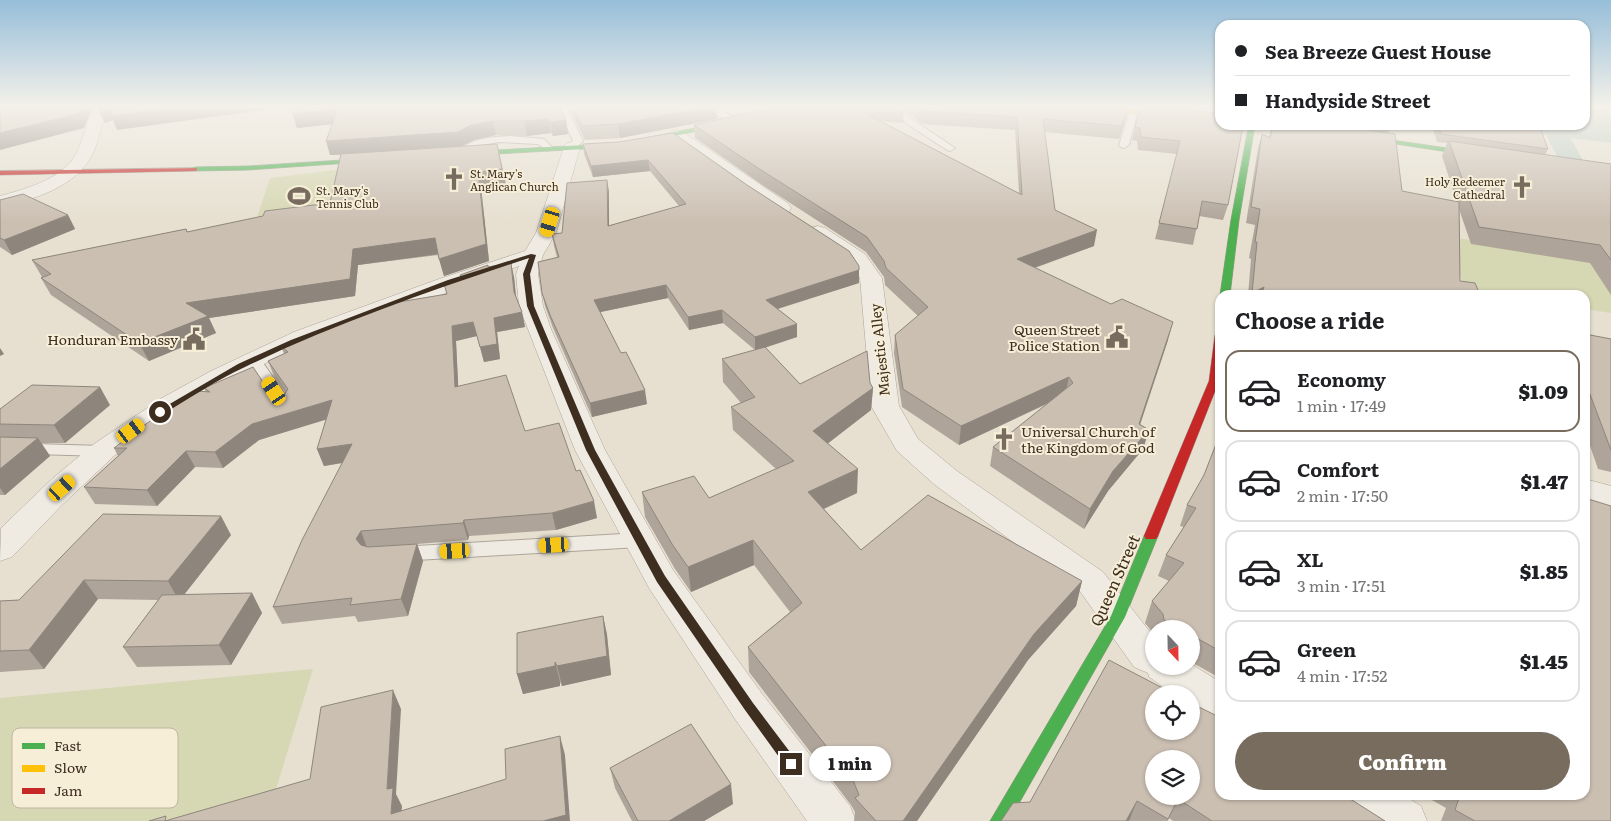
<!DOCTYPE html>
<html lang="en">
<head>
<meta charset="utf-8">
<style>
  :root { --surface:#fff; --page:#f6f6f6; --text:#202124; --muted:#757577; --line:#e0e0e0; --accent:#786c5e }
  body { margin:0; font-family:Literata,serif; background:var(--page); color:var(--text); height:100vh; display:flex; flex-direction:column; font-size:19px; white-space:nowrap }
  * { box-sizing:border-box; margin:0 }
  p { font-size:16px; color:var(--muted) }
  .icon { flex:none; width:28px; height:28px; fill:none; stroke:currentColor; stroke-width:2; stroke-linecap:round; stroke-linejoin:round }
  .map { position:relative; flex:1; overflow:hidden }
  .sheet { position:absolute; left:1215px; top:290px; width:375px; height:510px; display:flex; flex-direction:column; background:var(--surface); border-radius:15px; box-shadow:0 1px 4px #0004 }
  .sheet>* { flex:none }
  .guide { position:absolute; left:1215px; top:20px; width:375px; height:110px; border-radius:15px; box-shadow:0 1px 4px #0004; display:grid; align-content:center; height:110px; padding:0 20px; background:var(--surface) }
  .needle { width:32px; rotate:158deg }
  .controls { position:absolute; left:1145px; top:620px; display:grid; gap:10px }
  .controls a { display:grid; place-items:center; width:55px; height:55px; border-radius:50%; background:var(--surface); box-shadow:0 1px 4px #0004; font-size:25px }
  .end { position:absolute; width:22px; height:22px; margin:-11px; border:6px solid #3d2e20; background:#fff; box-shadow:0 0 0 2px #fff }
  .from { border-radius:50% }
  .bubble { position:absolute; height:35px; border-radius:18px; background:var(--surface); box-shadow:0 1px 4px #0004; font-size:16px; font-weight:800; line-height:35px; text-align:center }
  .car { position:absolute; width:15px; height:30px; margin:-15px -8px; border-radius:6px; box-shadow:0 0 4px 1px #0007; background:linear-gradient(#f5c518 24%,#345 0 40%,#f5c518 0 76%,#345 0 86%,#f5c518 0) }
  .guide b { display:flex; align-items:center; gap:18px; height:48px; font-size:19px }
  .guide b+b { border-top:1px solid var(--line) }
  .guide i { width:12px; height:12px; background:var(--text) }
  ul { padding:0; list-style:none }
  li { display:flex; align-items:center; gap:15px; height:82px; margin:0 10px 8px; padding:0 10px; border:2px solid var(--line); border-radius:15px }
  li div { flex:1 }
  li b { display:block; font-size:19px }
  li em { font-style:normal; font-weight:800 }
  li.current { border-color:var(--accent) }
  li>.icon { width:45px; height:45px; stroke-width:1.5 }
  h2 { padding:0 20px; font-size:22px; line-height:60px }
  .cta { display:flex; gap:10px; margin-top:auto; padding:10px 20px }
  .cta a { flex:1; height:58px; border-radius:30px; background:var(--accent); color:#fff; font-size:20px; font-weight:800; line-height:58px; text-align:center }
  .map>svg:first-child { display:block }
</style>
</head>
<body>
<div class="map">
<svg width="1611" height="821" viewBox="0 0 1611 821">
  <rect width="100%" height="100%" fill="#e7e0d1"/>
  <g fill="#d6d7b3">
    <polygon points="343,169 328,214 255,223 270,178"/>
    <polygon points="1450,237 1611,262 1611,313 1585,309 1585,295 1505,295 1464,288"/>
    <polygon points="313,669 267,818 256,821 0,821 0,698"/>
  </g>
  <polygon fill="#bcccc2" points="1585,107 1611,107 1611,143 1470,125 1585,125"/>
  <g fill="none" stroke-linecap="round" stroke-linejoin="round">
    <path fill="#bcccc2" fill-rule="evenodd" d="M1541,125H1563L1589,171L1611,195V219C1583,212 1554,150 1541,125Z"/>
    <defs>
      <g id="lane">
        <polygon points="558,107 566,107 583,141 575,149 572,150 567,147 573,141"/>
        <polygon points="891,107 900,107 913,120 955,148 950,151 947,150 907,124"/>
        <polygon points="1133,107 1141,107 1138,111 1129,145 1124,148 1121,147 1119,145 1130,111"/>
        <polygon points="718,109 740,120 741,122 737,125 734,124 715,114 715,110"/>
        <path d="M510,136L544,139L553,148L548,151L538,144L499,142L482,145L465,155H459L457,153C470,138 492,137 510,136Z"/>
        <polygon points="254,356 259,357 293,406 291,409 279,409 277,406 247,360 249,357"/>
        <polygon points="0,443 103,446 109,447 112,451 109,455 103,456 0,453"/>
        <polygon points="639,533 646,535 649,540 646,545 639,547 399,561 392,559 389,554 392,549 399,547"/>
      </g>
      <g id="street">
        <path d="M94,107H108C101,122 100,140 92,155C75,188 33,199 0,208V196C25,189 63,179 76,154C84,139 86,122 94,107Z"/>
        <polygon points="677,130 683,132 789,204 791,208 789,212 782,214 775,212 671,138 669,135 671,132"/>
        <polygon points="572,142 578,144 580,147 556,233 543,255 538,274 543,306 551,329 605,450 673,570 763,695 850,806 856,821 807,821 735,719 649,588 575,450 519,306 516,274 519,266 303,346 253,369 205,395 159,424 114,456 62,505 12,557 0,561 1,528 53,478 94,444 162,398 211,371 294,332 439,279 525,251 536,233 564,147 566,144"/>
        <polygon points="818,226 825,228 865,254 882,278 899,406 918,439 957,471 1103,572 1154,637 1154,666 1191,666 1191,664 1220,682 1220,720 1206,715 1191,705 1191,694 1174,694 1149,677 1148,673 1134,667 1079,590 935,485 897,451 871,406 860,278 850,262 811,236 808,232 811,228"/>
        <polygon points="1585,479 1611,486 1611,507 1585,500"/>
        <polygon points="1342,795 1403,795 1421,806 1427,821 1366,821 1348,810"/>
      </g>
      <g id="fast">
        <polygon points="730,121 732,122 732,124 620,147 461,156 458,154 461,152 620,143"/>
        <polygon points="1249,125 1255,125 1239,220 1230,295 1220,295 1231,220"/>
        <polygon points="1358,135 1481,153 1484,155 1481,157 1356,138 1355,137"/>
        <polygon points="376,158 379,160 378,161 248,170 195,171 191,169 195,167 248,166"/>
        <polygon points="1151,531 1156,533 1158,536 1125,617 1009,821 990,821 1111,616 1144,536 1146,533"/>
      </g>
      <polygon id="slow" points="1076,107 1097,107 1220,117 1220,121 1079,109"/>
      <g id="jam">
        <polygon points="197,168 197,170 195,171 0,175 0,171"/>
        <polygon points="1220,332 1219,381 1158,536 1156,539 1146,539 1144,536 1209,381 1215,335"/>
      </g>
    </defs>
    <use href="#lane" stroke="#ada599" stroke-width="2"/>
    <use href="#street" stroke="#ada599" stroke-width="1"/>
    <use href="#fast" stroke="#9c958a" stroke-width="1"/>
    <use href="#slow" stroke="#9c958a" stroke-width="1"/>
    <use href="#jam" stroke="#9c958a" stroke-width="1"/>
    <use href="#lane" fill="#efebe3" fill-rule="evenodd"/>
    <use href="#street" fill="#efebe3" fill-rule="evenodd"/>
    <use href="#fast" fill="#4caf50" fill-rule="evenodd"/>
    <use href="#slow" fill="#ffc107" fill-rule="evenodd"/>
    <use href="#jam" fill="#c62828" fill-rule="evenodd"/>
  </g>
  <g fill="#afa499">
    <polygon points="291,107 566,120 568,134 553,136 551,133 527,136 496,135 474,140 462,146 506,184 481,187 489,261 444,276 438,255 358,265 355,296 209,318 216,333 149,361 51,295 41,278 42,277 32,260 186,229 188,232 330,203 341,155 330,155 332,124 297,128"/>
    <polygon points="568,107 652,107 654,109 664,107 716,107 717,119 620,138 585,140"/>
    <polygon points="774,107 901,107 904,110 903,123 880,121 1019,193 1015,130 922,124 902,107 1128,107 1126,117 1119,139 1044,132 1055,210 1094,246 1035,268 1168,340 1140,424 1149,430 1143,449 1108,491 1084,529 990,466 993,447 1047,404 959,445 902,407 894,353 895,335 918,316 885,285 884,277 866,252 761,184 695,138 694,125"/>
    <polygon points="1158,107 1191,107 1190,110"/>
    <polygon points="1211,112 1228,205 1223,220 1199,216 1193,245 1155,239 1177,154 1138,150 1137,141 1132,140 1135,127"/>
    <polygon points="1272,125 1391,125 1388,133 1402,191 1457,202 1442,156 1447,143 1437,142 1432,125 1539,125 1548,149 1545,155 1611,164 1611,295 1590,263 1471,244 1459,209 1460,281 1480,295 1248,295 1251,259 1249,258 1255,225 1246,223 1258,148 1262,134 1269,137"/>
    <polygon points="619,142 859,270 859,283 778,309 797,337 765,347 800,384 870,383 873,388 871,410 828,443 857,493 824,509 861,550 1082,581 1076,606 1028,660 917,821 854,821 855,812 851,805 749,672 748,647 790,612 754,565 691,592 675,569 645,517 642,492 709,498 776,469 733,430 731,407 741,403 723,382 722,359 755,350 723,323 689,330 668,298 600,312 647,404 592,417 553,328 545,306 542,293 557,257 554,246 552,234 562,233 609,191 609,226 679,206 650,171 593,177 584,154 583,144"/>
    <polygon points="0,200 68,215 75,229 12,255 0,247"/>
    <polygon points="489,267 514,277 516,298 522,312 525,327 497,332 500,359 484,362 477,336 456,341 458,386 525,431 576,471 597,518 556,530 469,536 468,540 417,544 423,561 408,616 358,622 355,616 282,624 273,607 343,463 324,466 317,449 326,419 259,440 223,468 195,467 157,506 95,504 84,487 118,456 114,448 206,392 204,388 284,395 286,393 274,376 268,361 284,354 281,346 447,294"/>
    <polygon points="1585,334 1611,339 1611,472 1598,469 1585,431"/>
    <polygon points="110,405 65,443 41,443 50,456 5,495 0,495 0,409"/>
    <polygon points="1220,434 1220,678 1191,662 1191,629 1154,629 1154,634 1145,623 1152,601 1169,581 1158,576 1166,555 1184,527 1180,526 1187,505 1204,475"/>
    <polygon points="231,535 184,595 252,593 262,613 231,665 137,667 123,647 158,600 98,599 44,669 0,672 0,601 19,600"/>
    <polygon points="603,616 607,635 611,675 562,686 560,682 560,686 523,694 517,674"/>
    <polygon points="1216,717 1385,821 1173,821 1169,818 1168,821 1130,821 1030,802"/>
    <polygon points="610,768 733,804 704,821 632,821 615,788"/>
    <polygon points="1423,795 1585,795 1611,821 1441,821 1446,808"/>
  </g>
  <g fill="#8e867d">
    <polygon points="81,107 93,107 84,128 0,150 0,133"/>
    <polygon points="106,107 285,107 117,130 113,120 105,123 98,109"/>
    <polygon points="709,107 716,107 717,119 620,138 618,124"/>
    <polygon points="1128,107 1126,117 1119,139 1122,126"/>
    <polygon points="338,109 343,123 297,128 293,114"/>
    <polygon points="549,119 551,133 527,136 524,121"/>
    <polygon points="566,120 568,134 553,136 550,122"/>
    <polygon points="493,121 496,135 474,140 462,146 330,155 326,141 471,125"/>
    <polygon points="497,144 506,184 481,187 489,261 444,276 439,259 478,172"/>
    <polygon points="648,160 650,171 593,177 591,166"/>
    <polygon points="607,180 609,191 609,238 608,226"/>
    <polygon points="68,215 75,229 12,255 4,240"/>
    <polygon points="1097,230 1094,246 1014,275 1017,259"/>
    <polygon points="435,238 439,254 358,265 355,296 209,318 216,333 149,361 139,343 186,303 353,249"/>
    <polygon points="511,263 514,277 517,306 514,292"/>
    <polygon points="859,270 859,283 767,312 766,300"/>
    <polygon points="666,285 668,298 596,313 594,300"/>
    <polygon points="1264,287 1262,295 1252,295 1252,293"/>
    <polygon points="722,310 723,323 689,330 688,317"/>
    <polygon points="522,312 525,327 497,332 500,359 484,362 480,347 494,318"/>
    <polygon points="473,322 477,336 456,341 459,402 455,387 452,326"/>
    <polygon points="1173,322 1168,340 1134,443 1139,424"/>
    <polygon points="797,324 797,337 755,351 755,337"/>
    <polygon points="0,348 4,354 0,356"/>
    <polygon points="1069,377 1065,395 959,445 961,426"/>
    <polygon points="100,387 110,405 65,443 54,425"/>
    <polygon points="873,388 871,410 813,455 813,431"/>
    <polygon points="645,390 647,404 592,417 590,403"/>
    <polygon points="332,400 338,416 259,440 223,468 215,452 252,424"/>
    <polygon points="1149,430 1143,449 1108,491 1084,529 1090,509 1113,471"/>
    <polygon points="38,438 50,456 5,495 0,488 0,469"/>
    <polygon points="352,444 358,460 324,466 317,449"/>
    <polygon points="186,451 195,467 157,506 147,490"/>
    <polygon points="858,469 857,493 808,516 808,492"/>
    <polygon points="594,501 597,518 556,530 552,513"/>
    <polygon points="221,516 231,535 179,601 168,581"/>
    <polygon points="464,520 469,536 468,540 463,523"/>
    <polygon points="361,531 367,548 363,556 356,539"/>
    <polygon points="753,540 754,565 691,592 688,567"/>
    <polygon points="417,544 423,561 408,616 401,599"/>
    <polygon points="84,580 98,599 44,669 29,650"/>
    <polygon points="1082,581 1076,606 1028,660 917,821 903,821 1034,634"/>
    <polygon points="252,593 262,613 231,665 219,645"/>
    <polygon points="603,616 607,635 611,675 562,686 557,666"/>
    <polygon points="555,662 560,682 560,686 523,694 517,674"/>
    <polygon points="393,690 401,709 396,794 402,806 401,821 391,814 387,789"/>
    <polygon points="560,736 565,755 570,821 543,821"/>
    <polygon points="731,784 733,804 704,821 669,821"/>
    <polygon points="1137,801 1129,821 1126,821"/>
  </g>
  <g fill="#cbbfb2" stroke="#8e867d" fill-rule="evenodd">
    <polygon points="0,107 81,107 77,114 0,133"/>
    <polygon points="99,107 106,107 98,109"/>
    <polygon points="112,107 181,107 111,116"/>
    <polygon points="291,107 560,107 566,120 550,122 549,119 524,121 493,121 471,125 458,132 326,141 338,109 293,114"/>
    <polygon points="573,107 652,107 654,109 664,107 709,107 618,124 582,126"/>
    <polygon points="774,107 901,107 904,110 853,107 1022,195 1017,117 923,111 918,107 1128,107 1122,126 1043,119 1055,210 1097,230 1017,259 1111,304 1122,299 1173,322 1139,424 1149,430 1113,471 1090,509 993,447 1073,383 1069,377 961,426 903,389 895,335 928,307 886,268 884,261 867,237 761,170 694,125"/>
    <polygon points="1140,107 1151,107 1211,112 1220,116 1220,125 1240,125 1243,126 1228,205 1202,201 1197,229 1159,223 1180,141 1141,137 1140,128 1135,127"/>
    <polygon points="1273,125 1333,125 1395,134 1402,191 1459,202 1460,281 1475,283 1480,295 1262,295 1264,287 1252,293 1257,242 1255,242 1260,209 1251,207 1262,134 1270,138"/>
    <polygon points="1438,125 1539,125 1548,149 1441,134"/>
    <polygon points="673,133 747,185 849,251 859,266 859,270 766,300 797,324 755,337 722,310 688,317 666,285 594,300 621,353 626,352 645,390 590,403 550,315 542,293 538,262 559,257 552,234 562,233 567,183 607,180 608,226 686,204 648,160 591,166 583,144 619,142"/>
    <polygon points="1449,141 1611,164 1611,260 1600,245 1479,227"/>
    <polygon points="497,144 502,169 478,172 486,244 439,259 435,238 353,249 350,279 186,303 208,316 139,343 41,278 51,274 32,260 186,229 187,232 263,216 265,211 330,203 341,154"/>
    <polygon points="23,194 68,215 4,240 0,238 0,200"/>
    <polygon points="511,263 514,292 522,312 494,318 497,344 480,347 473,322 452,326 455,387 506,375 525,431 559,423 576,471 580,470 594,501 552,513 464,520 463,523 361,531 356,539 361,545 368,547 417,544 401,599 350,605 352,598 273,607 302,540 352,444 317,449 332,400 252,424 215,452 186,451 147,490 84,487 127,448 114,448 178,400 197,391 210,392 204,388 253,367 271,394 284,395 288,389 268,361 288,352 281,346 393,303 447,294 444,284 461,277 460,275 488,265 488,267"/>
    <polygon points="1585,334 1611,339 1611,450 1585,381"/>
    <polygon points="765,347 800,384 867,351 870,383 873,388 813,431 858,469 808,492 861,550 928,495 1082,581 1034,634 903,821 876,821 855,798 859,795 853,780 748,647 802,603 753,540 688,567 672,544 642,492 694,476 709,498 794,461 731,407 755,397 722,359"/>
    <polygon points="32,385 100,387 54,425 0,424 0,409"/>
    <polygon points="1220,434 1220,651 1191,635 1191,629 1179,629 1164,620 1163,614 1152,601 1184,563 1166,555 1196,508 1187,505 1204,475"/>
    <polygon points="0,437 38,438 0,469"/>
    <polygon points="1585,498 1611,506 1611,821 1475,821 1455,810 1460,795 1585,795"/>
    <polygon points="103,514 221,516 168,581 84,580 29,650 0,651 0,601 19,600"/>
    <polygon points="252,593 219,645 123,647 162,595"/>
    <polygon points="603,616 607,656 557,666 555,662 555,666 517,674 517,633"/>
    <path d="M1109,660L1174,694H1154V731H1191V703L1217,716L1216,717L1220,719V795H1344L1385,821H1212L1178,799L1168,819L1137,801L1126,821H1001L1013,803L1030,802ZM1154,759H1191V796H1154Z"/>
    <polygon points="393,690 387,789 393,788 391,814 506,779 505,749 560,736 566,815 543,821 149,821 166,816 165,821 310,779 321,707"/>
    <polygon points="691,724 731,784 669,821 638,821 610,768"/>
  </g>
  <linearGradient id="sky" x2="0" y2="1"><stop stop-color="#96bed9"/><stop offset="0.48" stop-color="#f4f1ea"/><stop offset="1" stop-color="#f4f1ea" stop-opacity="0"/></linearGradient>
  <rect width="1611" height="222" fill="url(#sky)"/>
  <path fill="#3d2e20" d="M531,254L536,255L530,274L534,306L595,450L665,576L753,703L796,760L798,764L796,768L791,769L787,768L745,710L657,582L586,450L527,306L523,274L529,258C433,290 336,323 245,367C217,380 190,398 163,414L156,412L238,364L291,340L448,280Z"/>
  <defs>
    <symbol id="church-bare" viewBox="-9 -9 18 18"><path d="M-1.2-6h2.4v3.5h3.3v2.4h-3.3V6h-2.4V-.1h-3.3v-2.4h3.3Z" fill="#786c5e" stroke="#f7eed8" stroke-width="2.5" paint-order="stroke"/></symbol>
    <symbol id="stadium-bare" viewBox="-9 -9 18 18"><path d="M0-5a6.5 5 0 1 0 0 10a6.5 5 0 1 0 0-10ZM-3.5-1.8h7v3.6h-7Z" fill="#786c5e" stroke="#f7eed8" stroke-width="2.5" paint-order="stroke"/></symbol>
    <symbol id="civic-bare" viewBox="-9 -9 18 18"><path d="M-.6-6.5H3V-4.5H.6V-3L4-1V1h2V6H-6V1h2V-1L-.6-3ZM-1.2 2.5V6h2.4V2.5Z" fill="#786c5e" stroke="#f7eed8" stroke-width="2.5" paint-order="stroke"/></symbol>
  </defs>
  <g fill-rule="evenodd">
    <use href="#church-bare" x="438" y="163" width="32" height="32"/>
    <use href="#church-bare" x="1506" y="171" width="32" height="32"/>
    <use href="#stadium-bare" x="283" y="180" width="32" height="32"/>
    <use href="#civic-bare" x="1101" y="321" width="32" height="32"/>
    <use href="#civic-bare" x="178" y="323" width="32" height="32"/>
    <use href="#church-bare" x="988" y="423" width="32" height="32"/>
  </g>
  <g text-anchor="middle" dominant-baseline="central" stroke-width="4" stroke-linejoin="round" paint-order="stroke">
    <g font-size="11" fill="#3d2e20" stroke="#f7eed8" text-anchor="start">
      <text x="470" y="173">St. Mary's<tspan x="470" dy="13">Anglican Church</tspan></text>
      <text x="1505" y="181" text-anchor="end">Holy Redeemer<tspan x="1505" dy="13">Cathedral</tspan></text>
      <text x="316" y="190">St. Mary's<tspan x="316" dy="13">Tennis Club</tspan></text>
    </g>
    <g font-size="14" fill="#3d2e20" stroke="#f7eed8" text-anchor="end">
      <text x="1100" y="329">Queen Street<tspan x="1100" dy="16">Police Station</tspan></text>
      <text x="178" y="339">Honduran Embassy</text>
      <text x="1021" y="431" text-anchor="start">Universal Church of<tspan x="1021" dy="16">the Kingdom of God</tspan></text>
    </g>
    <g font-size="14" fill="#3d2e20" stroke="#f7eed8">
      <text transform="translate(879 350) rotate(-96)">Majestic Alley</text>
    </g>
    <g font-size="16" fill="#3d2e20" stroke="#f7eed8">
      <text transform="translate(1114 580) rotate(-66)">Queen Street</text>
    </g>
  </g>
  <rect x="12" y="728" width="166" height="80" rx="8" fill="#f7eed8" stroke="#bfb4a1" stroke-width="1"/>
  <rect x="22" y="743" width="23" height="6" fill="#4caf50"/>
  <rect x="22" y="765" width="23" height="7" fill="#ffc107"/>
  <rect x="22" y="788" width="23" height="6" fill="#c62828"/>
  <g font-size="14" fill="#3d2e20">
    <text x="54" y="751">Fast</text>
    <text x="54" y="773">Slow</text>
    <text x="54" y="796">Jam</text>
  </g>
</svg>
<div class="controls">
<a><svg class="needle" viewBox="-14 -14 28 28"><path d="M0-13l5 13h-10z" fill="#e53935"/><path d="M0 13l5-13h-10z" fill="#757577"/></svg></a>
<a><svg class="icon" aria-label="locate" viewBox="0 0 24 24"><circle cx="12" cy="12" r="6"/><path d="M12 2v4M12 18v4M2 12h4M18 12h4"/></svg></a>
<a><svg class="icon" aria-label="layers" viewBox="0 0 24 24"><path d="M12 4l9 5-9 5-9-5zM3 14l9 5 9-5"/></svg></a>
</div>
<i class="end from" style="left:160px;top:412px"></i>
<i class="end" style="left:791px;top:764px"></i>
<div class="bubble" style="left:809px;top:746px;width:82px">1 min</div>
<i class="car" style="left:550px;top:222px;rotate:197deg"></i>
<i class="car" style="left:274px;top:391px;rotate:327deg"></i>
<i class="car" style="left:131px;top:431px;rotate:54deg"></i>
<i class="car" style="left:62px;top:488px;rotate:48deg"></i>
<i class="car" style="left:554px;top:545px;rotate:267deg"></i>
<i class="car" style="left:455px;top:551px;rotate:267deg"></i>
<div class="guide">
<b><i class="from"></i>Sea Breeze Guest House</b>
<b><i></i>Handyside Street</b>
</div>
<section class="sheet">
<h2>Choose a ride</h2>
<ul>
<li class="current"><svg class="icon" aria-label="car" viewBox="0 0 24 24"><path d="M5 17H2v-5l4-1 3-4h7l3 4 3 1v5h-3M9 17h6M6 11h13"/><circle cx="7" cy="17" r="2"/><circle cx="17" cy="17" r="2"/></svg><div><b>Economy</b><p>1 min · 17:49</p></div><em>$1.09</em></li>
<li><svg class="icon" aria-label="car" viewBox="0 0 24 24"><path d="M5 17H2v-5l4-1 3-4h7l3 4 3 1v5h-3M9 17h6M6 11h13"/><circle cx="7" cy="17" r="2"/><circle cx="17" cy="17" r="2"/></svg><div><b>Comfort</b><p>2 min · 17:50</p></div><em>$1.47</em></li>
<li><svg class="icon" aria-label="car" viewBox="0 0 24 24"><path d="M5 17H2v-5l4-1 3-4h7l3 4 3 1v5h-3M9 17h6M6 11h13"/><circle cx="7" cy="17" r="2"/><circle cx="17" cy="17" r="2"/></svg><div><b>XL</b><p>3 min · 17:51</p></div><em>$1.85</em></li>
<li><svg class="icon" aria-label="car" viewBox="0 0 24 24"><path d="M5 17H2v-5l4-1 3-4h7l3 4 3 1v5h-3M9 17h6M6 11h13"/><circle cx="7" cy="17" r="2"/><circle cx="17" cy="17" r="2"/></svg><div><b>Green</b><p>4 min · 17:52</p></div><em>$1.45</em></li>
</ul>
<div class="cta"><a>Confirm</a></div>
</section>
</div>
</body>
</html>
